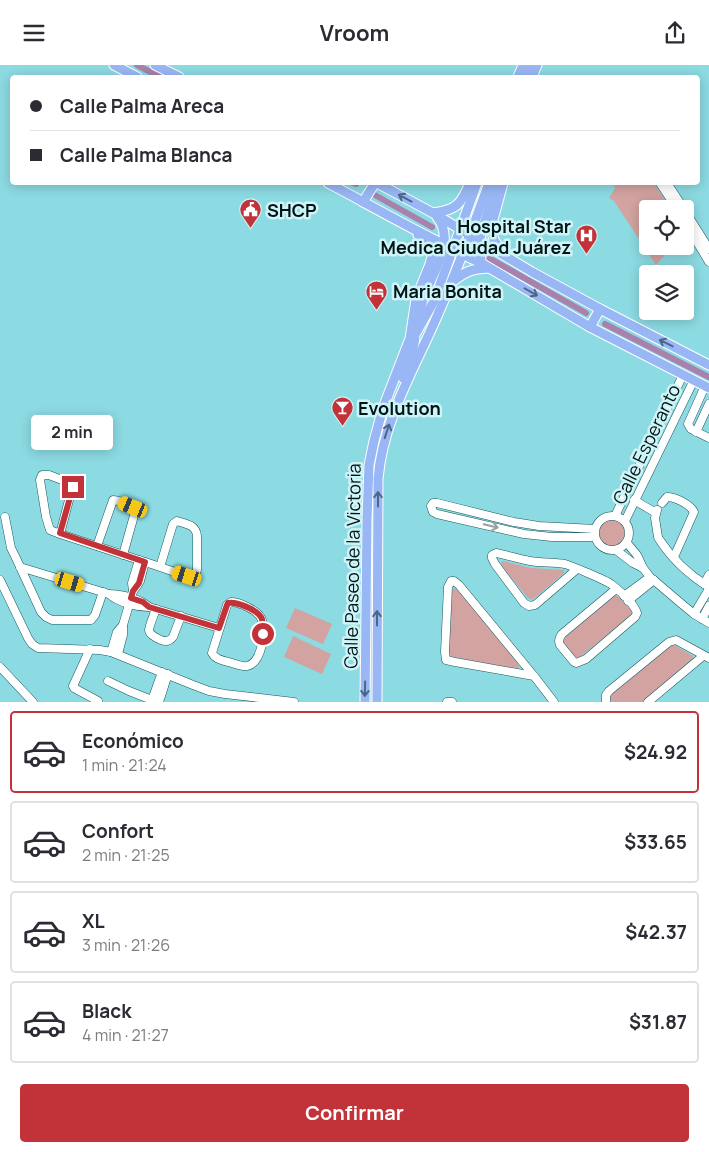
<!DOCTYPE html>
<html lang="es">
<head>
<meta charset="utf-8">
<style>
  :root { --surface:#fff; --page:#f2f2f3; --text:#2b2b33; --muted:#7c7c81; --line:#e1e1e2; --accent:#c23239 }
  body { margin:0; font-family:Manrope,sans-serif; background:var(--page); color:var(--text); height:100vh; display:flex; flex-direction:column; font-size:19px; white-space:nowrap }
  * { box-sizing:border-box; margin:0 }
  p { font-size:16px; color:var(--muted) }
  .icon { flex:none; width:28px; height:28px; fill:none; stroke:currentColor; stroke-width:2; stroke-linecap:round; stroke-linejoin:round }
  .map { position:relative; height:637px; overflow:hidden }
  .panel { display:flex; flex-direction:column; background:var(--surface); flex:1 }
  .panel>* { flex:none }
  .banner { position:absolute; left:10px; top:10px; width:690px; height:110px; border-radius:5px; box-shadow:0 2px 12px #0003; display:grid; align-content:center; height:110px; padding:0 20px; background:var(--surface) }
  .tools { position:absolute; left:639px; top:135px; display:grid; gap:10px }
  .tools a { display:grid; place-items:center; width:55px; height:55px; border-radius:5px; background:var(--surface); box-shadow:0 2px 12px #0003; font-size:25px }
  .end { position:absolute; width:22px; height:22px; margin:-11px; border:6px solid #c23239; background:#fff; box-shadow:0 0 0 2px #fff }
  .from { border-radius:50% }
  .bubble { position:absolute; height:35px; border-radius:5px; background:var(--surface); box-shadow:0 2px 12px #0003; font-size:16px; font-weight:700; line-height:35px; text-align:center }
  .car { position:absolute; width:15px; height:30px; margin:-15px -8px; border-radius:6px; box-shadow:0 0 4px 1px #0007; background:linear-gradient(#f5c518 24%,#345 0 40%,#f5c518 0 76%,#345 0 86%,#f5c518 0) }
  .banner b { display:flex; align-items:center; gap:18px; height:48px; font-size:19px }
  .banner b+b { border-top:1px solid var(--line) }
  .banner i { width:12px; height:12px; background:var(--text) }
  ul { padding:9px 0 0; list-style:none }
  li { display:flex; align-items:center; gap:15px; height:82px; margin:0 10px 8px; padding:0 10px; border:2px solid var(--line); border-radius:5px }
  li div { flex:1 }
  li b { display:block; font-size:19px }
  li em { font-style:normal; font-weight:700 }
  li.selected { border-color:var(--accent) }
  li>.icon { width:45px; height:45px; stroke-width:1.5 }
  .cta { display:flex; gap:10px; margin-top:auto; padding:10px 20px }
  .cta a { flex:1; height:58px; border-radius:5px; background:var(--accent); color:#fff; font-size:20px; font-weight:700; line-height:58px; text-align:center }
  header { display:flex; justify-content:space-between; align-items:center; height:65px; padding:0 20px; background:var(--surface); font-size:22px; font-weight:700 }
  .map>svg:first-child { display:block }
</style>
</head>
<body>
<header><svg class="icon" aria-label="menu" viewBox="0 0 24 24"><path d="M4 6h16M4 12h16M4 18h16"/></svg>Vroom<svg class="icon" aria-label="share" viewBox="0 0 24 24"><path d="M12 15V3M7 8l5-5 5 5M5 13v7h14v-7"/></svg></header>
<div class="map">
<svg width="709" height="637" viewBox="0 0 709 637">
  <rect width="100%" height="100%" fill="#8cdae2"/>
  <g fill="#d2a3a0">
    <polygon points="614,118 654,118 671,144 648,144 648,181 673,181 656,200 614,136 609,133 615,123 614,119"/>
    <circle cx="612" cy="468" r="15"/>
    <polygon points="503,496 531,503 564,505 564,508 537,531 531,535 527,532 504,504 501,498"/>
    <polygon points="457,523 516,595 519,601 518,605 454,592 448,590 452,527 453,524"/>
    <polygon points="614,531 618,531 632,546 632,550 581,591 577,593 571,590 562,576 563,574"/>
    <polygon points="295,543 332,559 323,579 286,563"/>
    <polygon points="293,571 331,589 322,609 284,592"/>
    <polygon points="674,580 693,591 692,595 644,637 612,637 609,632 612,627 669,582"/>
  </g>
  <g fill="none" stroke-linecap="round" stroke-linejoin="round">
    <g stroke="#a980ae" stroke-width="6">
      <polyline points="137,0 160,12"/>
      <polyline points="353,118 356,119"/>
      <polyline points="373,129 432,162"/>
      <polyline points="489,193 586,248"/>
      <polyline points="605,259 709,312"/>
    </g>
    <defs>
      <g id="minor">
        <polyline points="660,118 677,144"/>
        <polyline points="667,118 684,144"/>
        <polyline points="685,146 709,184"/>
        <polyline points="685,157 709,197"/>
        <polyline points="705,321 688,359 691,364 709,373"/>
        <polyline points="696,367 709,339"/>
        <polyline points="634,435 656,448"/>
        <path d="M662,438L667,432C675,432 690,439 694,447L674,492"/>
        <polyline points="657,445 655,453 658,472"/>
        <circle cx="612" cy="468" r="17"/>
        <polyline points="615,451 683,310"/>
        <polyline points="5,452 11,483 15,491 41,547 46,552 52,555 91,555 95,550 103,527"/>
        <polyline points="625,456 694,315"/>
        <path d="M60,469L73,420L70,418L49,410H42L40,415L46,452L50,465L60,469L139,495C155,500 171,506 187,511H194L197,505V471C196,460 187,459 177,456L173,459L160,502"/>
        <polyline points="595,472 552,472 524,469 437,449 433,447 431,441 433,438 437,438 514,457 539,461 595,464"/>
        <path d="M659,474C672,494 689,510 709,522"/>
        <polyline points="627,478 637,490 643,503 650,512 683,540 694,549 709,558"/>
        <path d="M97,481L112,438L113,435C117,435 132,440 134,444C135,445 135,446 135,447L123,490"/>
        <polyline points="616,485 633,498 643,503"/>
        <path d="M20,502L109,529C121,529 141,534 149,542"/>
        <path d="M577,504L535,540L529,541L524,538L495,499L492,493V490L496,488C507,490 518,494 530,496C541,498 553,497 565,499C572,501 605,515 611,519C620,526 633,537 637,548L635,552L586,594L576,598L574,597L560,580C558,576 559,573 562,569L616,524"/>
        <polyline points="0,515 28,573 32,579 38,583 100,585 111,587 193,620 209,626 225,629 294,637"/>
        <polyline points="704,519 709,510"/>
        <polyline points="133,526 132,518 139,495"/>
        <path d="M109,529C119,538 137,542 149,542L219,563"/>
        <polyline points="624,531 650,512"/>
        <polyline points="628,536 654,515"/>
        <path d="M231,537C239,537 257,545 261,553C267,564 262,598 247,601C241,602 234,598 228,597C221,595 215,594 212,588L227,540Z"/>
        <path d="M156,544C154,550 150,558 149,565C149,570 161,576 166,576C170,576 171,574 173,572L181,551"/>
        <polyline points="694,549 709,524"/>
        <polyline points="702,554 709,541"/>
        <polyline points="90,584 73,621 74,623 98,636"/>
        <polyline points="111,587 117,567 123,560"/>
        <polyline points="118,589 123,570 123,560 133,526 137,521 140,516 145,497"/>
        <polyline points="0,602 33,637"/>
        <polyline points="534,611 455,597 446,595 445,587 448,522 451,516 454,516 459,520 534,611 554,637"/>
        <polyline points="108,616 129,626 157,637"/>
        <polyline points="152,635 162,607"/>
        <polyline points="159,637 168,609"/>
        <polyline points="447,637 452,637"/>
        <polyline points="606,637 606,630 609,626 669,577 676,575 709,593"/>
        <polyline points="648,637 703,591"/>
      </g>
      <g id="major">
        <polyline points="114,0 137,12"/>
        <polyline points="155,0 179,12"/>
        <polyline points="518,12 523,0"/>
        <polyline points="525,12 530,0"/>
        <polyline points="532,12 537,0"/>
        <path d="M328,118C364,137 399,157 435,175C450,183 465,191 481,198L590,262L709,323"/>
        <polyline points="377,118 433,148 532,207 600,244 709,300"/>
        <polyline points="503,118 491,162 494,175 503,188"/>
        <polyline points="363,137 375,118"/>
        <path d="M433,148C457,145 461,139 470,118"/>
        <polyline points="481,198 480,175 481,168 497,118"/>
        <path d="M452,217C466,206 471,204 489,203"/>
        <path d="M417,260C419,250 421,239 425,229C433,207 456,175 437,152"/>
        <polyline points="590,262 600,244"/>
        <polyline points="410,274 416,234 430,199 432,191 428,180 418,170"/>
        <polyline points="403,313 412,288 415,273"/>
        <polyline points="365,637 367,453 369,400 374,376 383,343 409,276 416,268 434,236 477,118"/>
        <path d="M377,637L378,414C383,354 415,303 438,249C457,206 473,162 489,118"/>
      </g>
    </defs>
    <use href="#minor" stroke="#19585d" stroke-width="9"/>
    <use href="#major" stroke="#fff" stroke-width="11"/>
    <use href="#minor" stroke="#fff" stroke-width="8"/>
    <use href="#major" stroke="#99b7f4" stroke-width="9"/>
  </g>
  <defs><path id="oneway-shaft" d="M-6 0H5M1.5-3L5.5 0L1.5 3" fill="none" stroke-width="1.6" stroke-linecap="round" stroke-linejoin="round" transform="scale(1.25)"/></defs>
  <g stroke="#4c6686">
    <use href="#oneway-shaft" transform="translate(405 133) rotate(-152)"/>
    <use href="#oneway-shaft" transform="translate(531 227) rotate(30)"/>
    <use href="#oneway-shaft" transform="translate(666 278) rotate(-153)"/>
    <use href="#oneway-shaft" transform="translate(387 366) rotate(-72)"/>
    <use href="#oneway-shaft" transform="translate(378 434) rotate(-90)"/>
    <use href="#oneway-shaft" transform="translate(377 553) rotate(-90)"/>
    <use href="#oneway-shaft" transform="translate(365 624) rotate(91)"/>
  </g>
  <use stroke="#99a1a2" href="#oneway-shaft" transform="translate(491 461) rotate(13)"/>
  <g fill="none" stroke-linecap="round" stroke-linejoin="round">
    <path stroke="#c23239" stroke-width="6" d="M73,422L60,468L145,497L139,518L133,526L131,533L143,537L149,542L219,563L227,540L228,538C236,536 257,545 261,552C264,557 263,563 263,569"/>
  </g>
  <defs>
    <symbol id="civic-pin" viewBox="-11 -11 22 30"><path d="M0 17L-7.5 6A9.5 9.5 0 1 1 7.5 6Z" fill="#c23239" stroke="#cff4f7"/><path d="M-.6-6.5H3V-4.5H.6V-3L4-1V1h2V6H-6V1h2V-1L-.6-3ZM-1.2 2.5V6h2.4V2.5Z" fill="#fff"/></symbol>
    <symbol id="hospital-pin" viewBox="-11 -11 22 30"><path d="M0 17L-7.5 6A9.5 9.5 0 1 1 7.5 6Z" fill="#c23239" stroke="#cff4f7"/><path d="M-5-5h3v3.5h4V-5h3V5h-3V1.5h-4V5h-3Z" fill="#fff"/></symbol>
    <symbol id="hotel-pin" viewBox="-11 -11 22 30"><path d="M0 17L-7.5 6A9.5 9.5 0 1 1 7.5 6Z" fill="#c23239" stroke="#cff4f7"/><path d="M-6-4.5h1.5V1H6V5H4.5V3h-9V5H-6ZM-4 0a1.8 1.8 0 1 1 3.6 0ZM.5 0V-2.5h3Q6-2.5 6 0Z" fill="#fff"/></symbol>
    <symbol id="bar-pin" viewBox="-11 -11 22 30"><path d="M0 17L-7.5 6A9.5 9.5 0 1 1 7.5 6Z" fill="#c23239" stroke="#cff4f7"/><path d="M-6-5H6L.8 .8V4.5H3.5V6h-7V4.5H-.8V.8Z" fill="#fff"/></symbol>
  </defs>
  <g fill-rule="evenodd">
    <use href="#civic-pin" x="238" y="132" width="25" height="34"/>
    <use href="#hospital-pin" x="574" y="158" width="25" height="34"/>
    <use href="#hotel-pin" x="364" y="214" width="25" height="34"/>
    <use href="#bar-pin" x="330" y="330" width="25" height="34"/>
  </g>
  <g text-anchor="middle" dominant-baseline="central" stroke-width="5" stroke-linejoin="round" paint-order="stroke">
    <g font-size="18" font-weight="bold" fill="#001517" stroke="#cff4f7" text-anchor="start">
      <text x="267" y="145">SHCP</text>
      <text x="571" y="161" text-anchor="end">Hospital Star<tspan x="571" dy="21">Medica Ciudad Juárez</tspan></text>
      <text x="393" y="226">Maria Bonita</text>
      <text x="358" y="343">Evolution</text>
    </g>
    <g font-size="18" fill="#001517" stroke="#cff4f7">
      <text transform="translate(646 379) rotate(-64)">Calle Esperanto</text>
      <text transform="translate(352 501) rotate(-89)">Calle Paseo de la Victoria</text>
    </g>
  </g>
</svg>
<div class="tools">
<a><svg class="icon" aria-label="locate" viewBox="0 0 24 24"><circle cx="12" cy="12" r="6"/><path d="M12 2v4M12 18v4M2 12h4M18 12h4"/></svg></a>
<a><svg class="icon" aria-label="layers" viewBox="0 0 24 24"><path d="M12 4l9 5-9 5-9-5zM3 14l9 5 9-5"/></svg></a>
</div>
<i class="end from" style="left:263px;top:569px"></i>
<i class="end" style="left:73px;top:422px"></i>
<div class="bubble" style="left:31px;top:350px;width:82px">2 min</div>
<i class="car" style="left:133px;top:442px;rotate:292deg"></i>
<i class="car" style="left:187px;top:511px;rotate:288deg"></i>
<i class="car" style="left:70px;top:517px;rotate:107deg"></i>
<div class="banner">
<b><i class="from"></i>Calle Palma Areca</b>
<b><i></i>Calle Palma Blanca</b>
</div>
</div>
<section class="panel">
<ul>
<li class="selected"><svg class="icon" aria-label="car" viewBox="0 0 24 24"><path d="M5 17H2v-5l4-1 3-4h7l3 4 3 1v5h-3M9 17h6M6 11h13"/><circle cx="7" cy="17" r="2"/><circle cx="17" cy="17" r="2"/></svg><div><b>Económico</b><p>1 min · 21:24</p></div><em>$24.92</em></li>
<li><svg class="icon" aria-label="car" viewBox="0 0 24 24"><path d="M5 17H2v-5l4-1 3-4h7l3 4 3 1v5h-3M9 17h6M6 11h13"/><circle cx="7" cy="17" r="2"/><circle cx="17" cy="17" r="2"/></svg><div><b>Confort</b><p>2 min · 21:25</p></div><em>$33.65</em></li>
<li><svg class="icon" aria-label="car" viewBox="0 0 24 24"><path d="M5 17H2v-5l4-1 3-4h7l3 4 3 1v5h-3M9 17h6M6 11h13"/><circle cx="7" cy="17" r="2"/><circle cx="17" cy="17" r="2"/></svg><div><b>XL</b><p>3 min · 21:26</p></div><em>$42.37</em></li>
<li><svg class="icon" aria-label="car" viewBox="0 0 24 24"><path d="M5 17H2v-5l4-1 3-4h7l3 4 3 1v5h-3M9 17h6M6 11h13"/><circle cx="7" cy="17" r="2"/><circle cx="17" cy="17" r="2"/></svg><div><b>Black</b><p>4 min · 21:27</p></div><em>$31.87</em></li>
</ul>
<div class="cta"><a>Confirmar</a></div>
</section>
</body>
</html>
